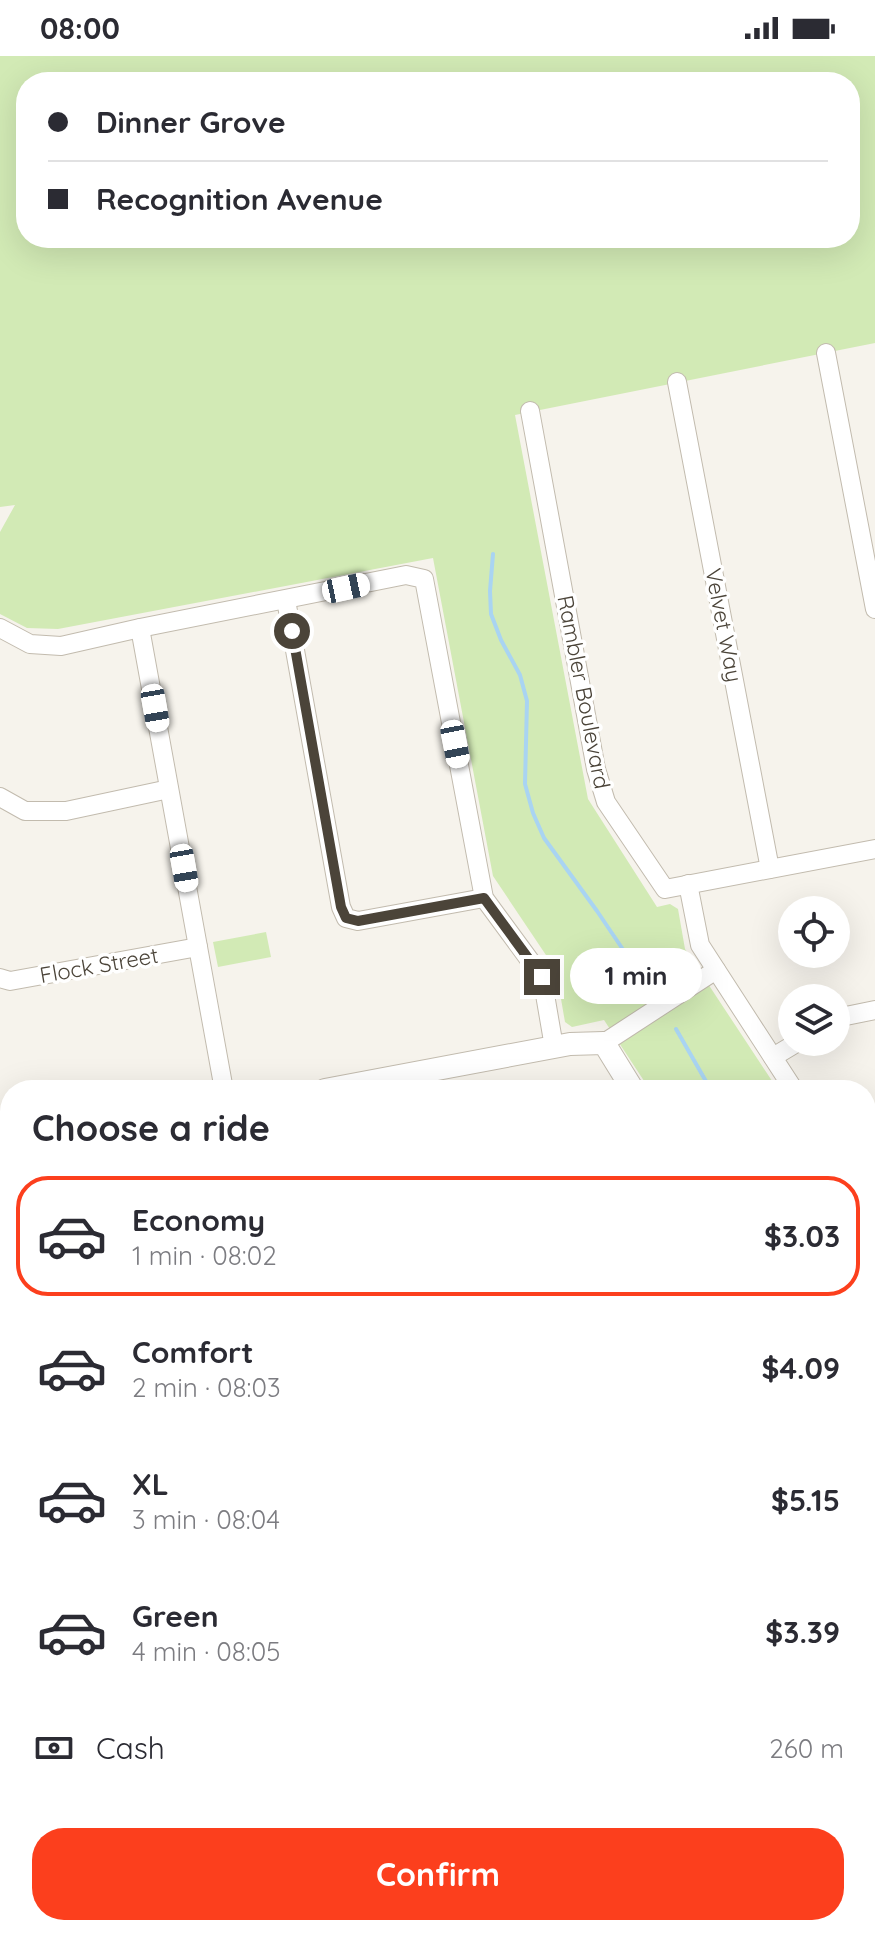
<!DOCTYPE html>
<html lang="en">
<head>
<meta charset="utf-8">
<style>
  :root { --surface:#fff; --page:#f2f2f3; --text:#2b2b33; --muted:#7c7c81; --line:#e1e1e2; --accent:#fc3f1d }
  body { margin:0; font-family:Quicksand,sans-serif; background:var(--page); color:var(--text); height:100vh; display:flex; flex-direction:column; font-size:30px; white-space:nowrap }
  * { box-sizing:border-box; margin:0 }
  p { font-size:26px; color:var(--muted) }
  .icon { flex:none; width:44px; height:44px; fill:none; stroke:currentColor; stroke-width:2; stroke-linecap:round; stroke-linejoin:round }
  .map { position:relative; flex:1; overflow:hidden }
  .details { position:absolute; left:0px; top:1024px; width:876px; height:856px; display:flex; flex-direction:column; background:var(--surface); border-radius:32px 32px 0 0; box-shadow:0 8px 32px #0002 }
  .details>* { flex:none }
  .top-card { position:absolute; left:16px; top:16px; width:844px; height:176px; border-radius:32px; box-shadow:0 8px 32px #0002; display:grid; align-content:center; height:176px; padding:0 32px; background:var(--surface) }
  .tools { position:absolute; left:778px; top:840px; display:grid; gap:16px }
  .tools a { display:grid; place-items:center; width:72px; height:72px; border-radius:50%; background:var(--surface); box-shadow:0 8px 32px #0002; font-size:40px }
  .end { position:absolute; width:36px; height:36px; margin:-18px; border:10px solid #4b4439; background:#fff; box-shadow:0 0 0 4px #fff }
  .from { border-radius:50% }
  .bubble { position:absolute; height:56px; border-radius:28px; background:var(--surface); box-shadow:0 8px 32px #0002; font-size:26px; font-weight:700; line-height:56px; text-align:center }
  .car { position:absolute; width:24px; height:48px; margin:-24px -12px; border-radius:10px; box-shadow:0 0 6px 2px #0007; background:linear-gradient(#fff 24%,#345 0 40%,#fff 0 76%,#345 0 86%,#fff 0) }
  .top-card b { display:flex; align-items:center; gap:28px; height:76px; font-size:30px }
  .top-card b+b { border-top:2px solid var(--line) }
  .top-card i { width:20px; height:20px; background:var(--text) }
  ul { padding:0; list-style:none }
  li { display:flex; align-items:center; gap:24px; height:120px; margin:0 16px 12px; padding:0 16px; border:4px solid transparent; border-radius:32px }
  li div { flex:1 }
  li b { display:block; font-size:30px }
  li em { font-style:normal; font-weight:700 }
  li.current { border-color:var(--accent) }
  li>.icon { width:72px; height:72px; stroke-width:1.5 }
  h2 { padding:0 32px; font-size:36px; line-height:96px }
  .pay { display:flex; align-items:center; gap:20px; height:88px; padding:0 32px; font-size:30px }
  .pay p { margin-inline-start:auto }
  .cta { display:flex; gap:16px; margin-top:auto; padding:16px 32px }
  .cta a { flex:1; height:92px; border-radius:32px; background:var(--accent); color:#fff; font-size:32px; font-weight:700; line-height:92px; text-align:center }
  .status { display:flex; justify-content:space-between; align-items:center; height:56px; padding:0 40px; background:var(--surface); direction:ltr }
  .status svg { height:22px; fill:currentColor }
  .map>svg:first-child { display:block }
</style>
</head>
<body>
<div class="status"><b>08:00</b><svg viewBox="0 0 49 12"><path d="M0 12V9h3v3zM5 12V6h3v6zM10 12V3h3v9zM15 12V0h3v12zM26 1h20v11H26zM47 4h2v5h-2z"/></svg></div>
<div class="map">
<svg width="875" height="1880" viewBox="0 0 875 1880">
  <rect width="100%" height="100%" fill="#f6f3ec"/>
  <g fill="#d2eab5" fill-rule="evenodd">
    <path d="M0,0H875V287L515,359L588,743L657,851L670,848L678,853L685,893L778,1034H650L604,964L572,971L565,966L556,914L493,820L433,502L58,573L27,572L0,558V476L15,449L0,451ZM26,26H850V182H26Z"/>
    <polygon points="266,876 271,901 218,911 213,886"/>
    <polygon points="866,1168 875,1182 875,1433 866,1385"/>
  </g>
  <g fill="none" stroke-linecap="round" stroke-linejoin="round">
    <g stroke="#a9d4f2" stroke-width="4">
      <polyline points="493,498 490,535 491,558 501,584 520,619 527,645 525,728 533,757 544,782 597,855 649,932"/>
      <polyline points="676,973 711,1034"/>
      <polyline points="866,1256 875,1267"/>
    </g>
    <defs>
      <g id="minor">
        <polyline points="826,297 875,553"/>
        <polyline points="677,326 770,813"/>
        <polyline points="530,355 596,713 606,746 665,833 875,793"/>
        <polyline points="286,544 341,851 346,862 358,865 484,842"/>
        <polyline points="0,572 30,588 61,590 140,572 406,519 424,523 484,842 542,921 554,991"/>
        <polyline points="140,572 224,1034"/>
        <polyline points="0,741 25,755 66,755 169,733"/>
        <polyline points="688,828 700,889 794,1034"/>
        <polyline points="0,922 10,925 198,891"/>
        <polyline points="836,962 875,954"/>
        <polyline points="604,987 716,914"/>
        <polyline points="773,1001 798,986"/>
        <polyline points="866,1146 875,1160"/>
        <polyline points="0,1400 10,1452"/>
        <polyline points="0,1555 10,1553"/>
        <polyline points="0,1705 10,1703"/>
        <polyline points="40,1870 42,1880"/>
        <polyline points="444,1870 446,1880"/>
        <polyline points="610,1870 612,1880"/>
        <polyline points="775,1870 777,1880"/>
      </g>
      <g id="tertiary">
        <polyline points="325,1034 570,988 604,987 633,1034"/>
        <polyline points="0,1093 10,1091"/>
        <polyline points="866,1478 875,1525"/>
      </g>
    </defs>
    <use href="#minor" stroke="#c2bbae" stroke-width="20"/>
    <use href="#tertiary" stroke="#c2bbae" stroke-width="24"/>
    <use href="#minor" stroke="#fff" stroke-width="18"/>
    <use href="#tertiary" stroke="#fff" stroke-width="22"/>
  </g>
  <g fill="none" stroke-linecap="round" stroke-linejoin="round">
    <polyline stroke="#4b4439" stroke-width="10" points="292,575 341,851 346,862 358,865 484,842 542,921"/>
  </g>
  <g text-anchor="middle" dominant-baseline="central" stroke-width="7" stroke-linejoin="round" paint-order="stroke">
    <g font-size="22" fill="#4b4439" stroke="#fff">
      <text transform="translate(724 569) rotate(79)">Velvet Way</text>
      <text transform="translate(584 636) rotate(79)">Rambler Boulevard</text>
      <text transform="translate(99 909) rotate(-10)">Flock Street</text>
    </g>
  </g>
</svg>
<div class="tools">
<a><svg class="icon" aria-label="locate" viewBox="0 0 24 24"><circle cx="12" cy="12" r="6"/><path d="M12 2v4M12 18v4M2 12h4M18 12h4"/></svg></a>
<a><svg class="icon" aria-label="layers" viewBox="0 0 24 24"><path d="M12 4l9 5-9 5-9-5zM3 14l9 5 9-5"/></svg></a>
</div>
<i class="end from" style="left:292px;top:575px"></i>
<i class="end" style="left:542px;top:921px"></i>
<div class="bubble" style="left:570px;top:892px;width:132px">1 min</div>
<i class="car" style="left:346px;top:532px;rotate:78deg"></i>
<i class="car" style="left:155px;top:652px;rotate:170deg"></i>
<i class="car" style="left:455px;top:688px;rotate:169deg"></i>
<i class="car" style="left:184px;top:812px;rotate:170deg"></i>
<div class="top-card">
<b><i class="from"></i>Dinner Grove</b>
<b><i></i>Recognition Avenue</b>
</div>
<section class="details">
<h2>Choose a ride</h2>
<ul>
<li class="current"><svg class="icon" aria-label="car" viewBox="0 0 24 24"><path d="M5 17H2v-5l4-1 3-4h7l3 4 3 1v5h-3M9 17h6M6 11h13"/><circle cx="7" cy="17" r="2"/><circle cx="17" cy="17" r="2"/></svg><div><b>Economy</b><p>1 min · 08:02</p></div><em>$3.03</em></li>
<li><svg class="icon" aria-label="car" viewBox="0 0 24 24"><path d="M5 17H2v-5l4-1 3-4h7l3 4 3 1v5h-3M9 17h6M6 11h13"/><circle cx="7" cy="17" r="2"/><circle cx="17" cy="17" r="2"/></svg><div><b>Comfort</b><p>2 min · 08:03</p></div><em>$4.09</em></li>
<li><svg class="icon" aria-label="car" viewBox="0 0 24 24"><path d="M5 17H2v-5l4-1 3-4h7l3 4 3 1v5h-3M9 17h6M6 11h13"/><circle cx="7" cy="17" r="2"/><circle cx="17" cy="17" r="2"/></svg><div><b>XL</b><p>3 min · 08:04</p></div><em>$5.15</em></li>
<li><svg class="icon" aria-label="car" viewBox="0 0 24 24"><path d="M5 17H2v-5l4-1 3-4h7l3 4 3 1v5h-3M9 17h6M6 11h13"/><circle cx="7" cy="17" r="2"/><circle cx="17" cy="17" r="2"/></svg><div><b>Green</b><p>4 min · 08:05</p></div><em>$3.39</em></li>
</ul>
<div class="pay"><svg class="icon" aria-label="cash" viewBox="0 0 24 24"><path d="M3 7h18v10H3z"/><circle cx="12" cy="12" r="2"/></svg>Cash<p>260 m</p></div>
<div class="cta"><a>Confirm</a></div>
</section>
</div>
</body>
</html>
